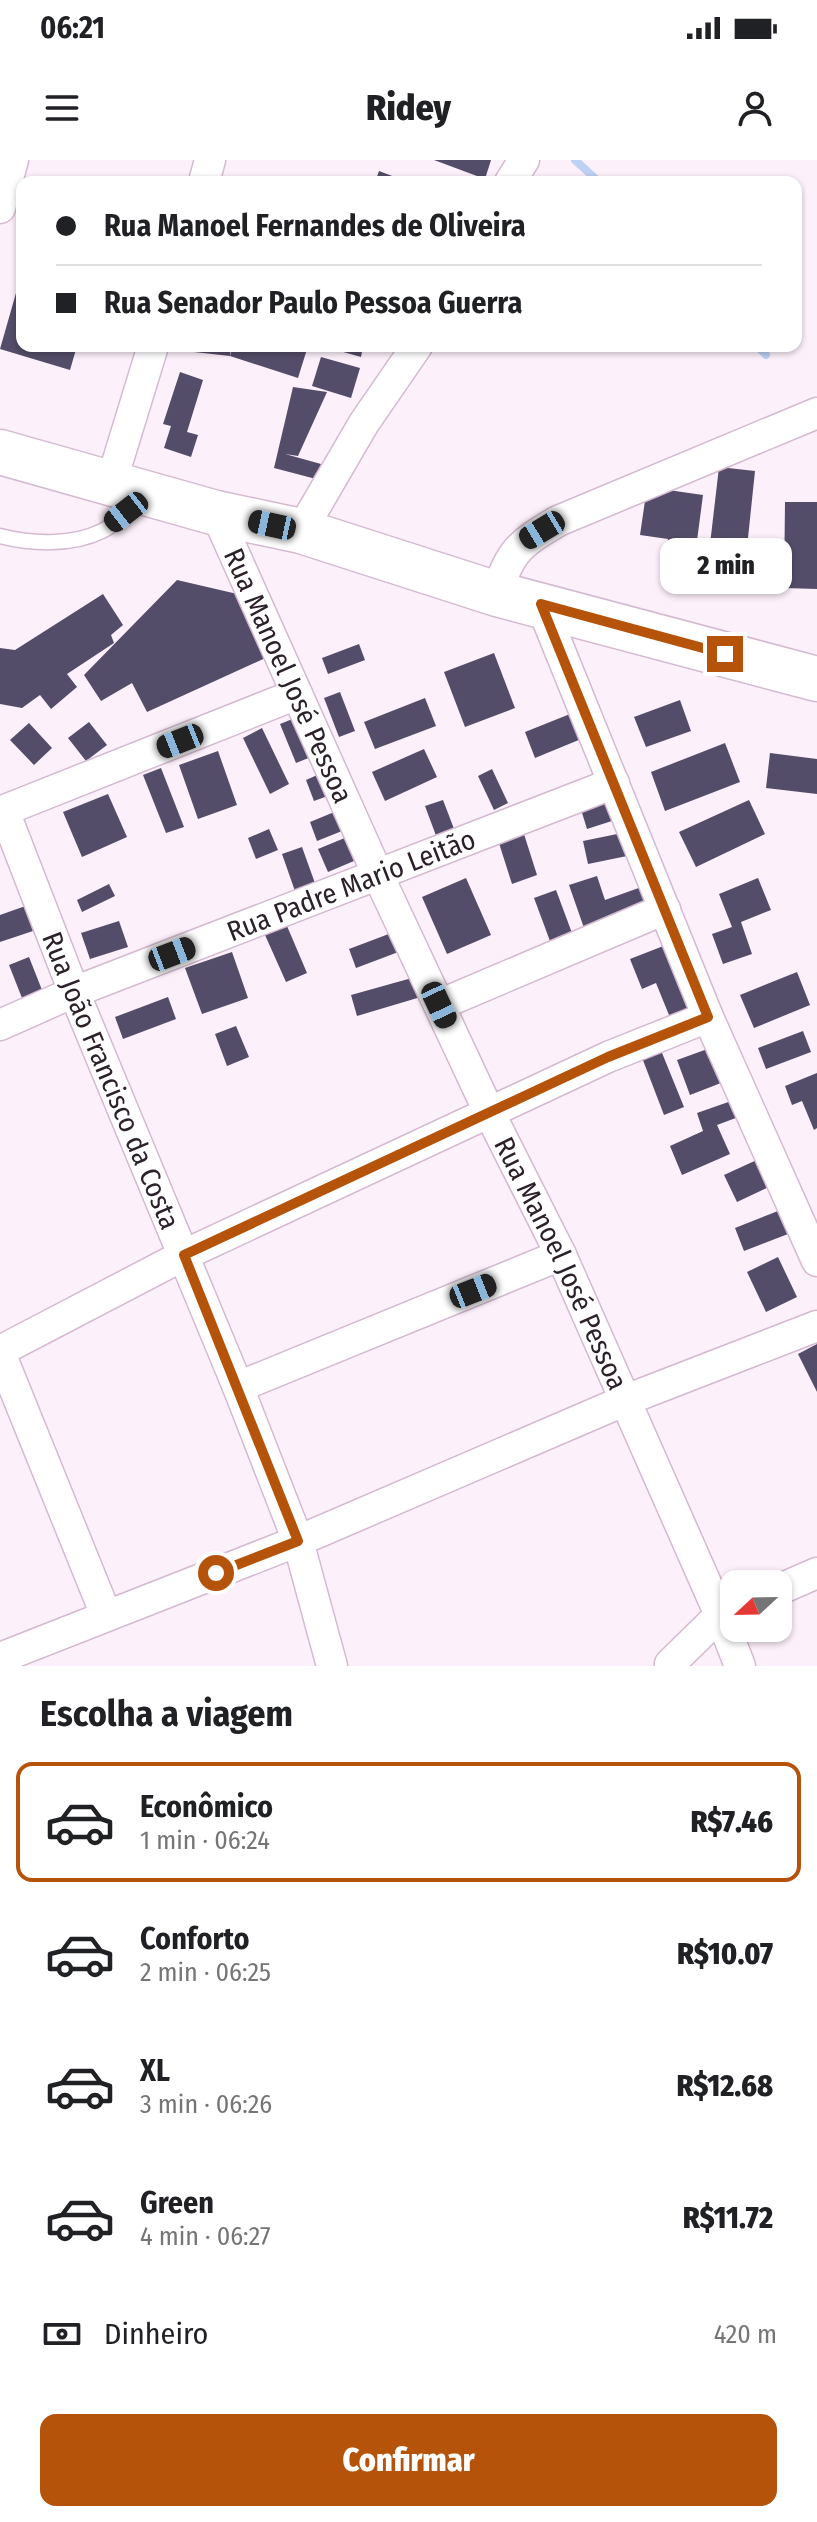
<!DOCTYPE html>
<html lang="pt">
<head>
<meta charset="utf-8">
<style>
  :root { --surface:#fff; --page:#f2f2f2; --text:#202124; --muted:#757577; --line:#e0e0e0; --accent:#b45309 }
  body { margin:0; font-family:"Fira Sans Condensed",sans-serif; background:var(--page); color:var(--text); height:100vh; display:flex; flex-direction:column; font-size:30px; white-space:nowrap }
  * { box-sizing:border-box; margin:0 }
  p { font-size:26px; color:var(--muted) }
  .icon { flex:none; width:44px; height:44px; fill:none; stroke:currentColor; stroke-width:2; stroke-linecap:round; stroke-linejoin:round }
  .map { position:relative; height:1506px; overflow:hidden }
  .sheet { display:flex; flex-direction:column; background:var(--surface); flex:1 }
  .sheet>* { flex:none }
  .top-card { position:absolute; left:16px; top:16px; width:786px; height:176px; border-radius:16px; box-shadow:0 2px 6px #0004; display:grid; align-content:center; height:176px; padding:0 40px; background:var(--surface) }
  .needle { width:52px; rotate:248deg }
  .buttons { position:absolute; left:720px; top:1410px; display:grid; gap:16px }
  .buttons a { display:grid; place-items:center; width:72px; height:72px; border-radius:16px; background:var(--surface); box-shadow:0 2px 6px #0004; font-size:40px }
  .end { position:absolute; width:36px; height:36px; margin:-18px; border:10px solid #b45309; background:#fff; box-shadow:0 0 0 4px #fff }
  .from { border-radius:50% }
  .bubble { position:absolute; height:56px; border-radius:16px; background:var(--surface); box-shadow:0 2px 6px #0004; font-size:26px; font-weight:800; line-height:56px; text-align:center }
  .car { position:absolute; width:24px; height:48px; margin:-24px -12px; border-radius:10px; box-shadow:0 0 6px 2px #0007; background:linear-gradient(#222 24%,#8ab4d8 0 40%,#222 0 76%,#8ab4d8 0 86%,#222 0) }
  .top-card b { display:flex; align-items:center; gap:28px; height:76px; font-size:30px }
  .top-card b+b { border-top:2px solid var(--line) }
  .top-card i { width:20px; height:20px; background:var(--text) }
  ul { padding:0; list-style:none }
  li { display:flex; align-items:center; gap:24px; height:120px; margin:0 16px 12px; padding:0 24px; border:4px solid transparent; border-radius:16px }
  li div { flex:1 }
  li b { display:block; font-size:30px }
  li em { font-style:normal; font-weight:800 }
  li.selected { border-color:var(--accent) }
  li>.icon { width:72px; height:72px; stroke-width:1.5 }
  h2 { padding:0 40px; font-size:36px; line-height:96px }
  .pay { display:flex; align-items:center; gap:20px; height:88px; padding:0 40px; font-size:30px }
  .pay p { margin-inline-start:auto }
  .action { display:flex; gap:16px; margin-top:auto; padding:16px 40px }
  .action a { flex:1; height:92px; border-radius:16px; background:var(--accent); color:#fff; font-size:32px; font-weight:800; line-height:92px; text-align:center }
  .status { display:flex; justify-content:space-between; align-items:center; height:56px; padding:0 40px; background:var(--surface); direction:ltr }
  .status svg { height:22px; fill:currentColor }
  header { display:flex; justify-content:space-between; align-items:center; height:104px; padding:0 40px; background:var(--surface); font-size:36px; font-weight:800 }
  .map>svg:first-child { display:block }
</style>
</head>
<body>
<div class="status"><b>06:21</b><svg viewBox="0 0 49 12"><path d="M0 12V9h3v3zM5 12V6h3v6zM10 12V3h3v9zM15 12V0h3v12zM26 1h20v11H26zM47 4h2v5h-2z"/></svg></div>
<header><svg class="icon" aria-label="menu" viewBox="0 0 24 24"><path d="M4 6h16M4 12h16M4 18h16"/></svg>Ridey<svg class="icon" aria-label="person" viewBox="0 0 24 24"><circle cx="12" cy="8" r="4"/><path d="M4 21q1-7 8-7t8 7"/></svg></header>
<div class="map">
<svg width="817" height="1506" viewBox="0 0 817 1506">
  <rect width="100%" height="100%" fill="#fcf0fa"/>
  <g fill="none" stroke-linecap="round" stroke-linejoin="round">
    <g stroke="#bdd1f4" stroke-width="8">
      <polyline points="575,0 599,22"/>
      <polyline points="757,186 766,195"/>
    </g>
  </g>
  <g fill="#544d69">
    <polygon points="434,0 491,0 485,19"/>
    <polygon points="379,11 408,22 375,22"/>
    <polygon points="20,119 22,120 22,186 77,186 70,210 0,189"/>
    <polygon points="194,186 231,186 230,196 194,192"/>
    <polygon points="233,186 308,186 298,218 230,196"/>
    <polygon points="322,186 363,186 361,197"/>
    <polygon points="321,197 360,208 351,238 312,226"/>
    <polygon points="180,212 203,220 187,272 198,275 191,297 164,288 171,266 163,264"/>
    <polygon points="293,227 327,232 298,296 285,294 321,304 316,319 274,308"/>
    <polygon points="719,307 755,311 746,397 709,393"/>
    <polygon points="647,327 703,335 695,396 666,392 668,379 640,375"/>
    <polygon points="785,342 817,342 817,429 784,428"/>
    <polygon points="177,420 246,436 272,495 147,552 132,523 101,541 84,515"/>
    <polygon points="103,434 123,465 111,475 114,483 67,514 77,527 51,549 40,535 22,548 0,544 0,488 15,490"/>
    <polygon points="359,484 365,500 328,514 322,498"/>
    <polygon points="494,493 515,548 465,567 444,512"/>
    <polygon points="340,532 355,571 339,577 324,538"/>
    <polygon points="425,538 436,566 375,589 364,562"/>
    <polygon points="680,540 691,571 646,587 634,557"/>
    <polygon points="575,552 586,577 535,598 525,572"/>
    <polygon points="300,556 316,595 296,603 280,564"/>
    <polygon points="89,562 107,585 86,601 68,578"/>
    <polygon points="29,563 52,588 34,605 10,580"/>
    <polygon points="262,568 289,624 270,634 243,578"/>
    <polygon points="725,583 740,622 665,651 651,612"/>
    <polygon points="424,589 437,617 385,641 372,612"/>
    <polygon points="218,591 237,645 198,659 179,605"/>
    <polygon points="770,593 817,599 817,634 766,628"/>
    <polygon points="161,608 184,667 166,673 143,615"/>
    <polygon points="492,609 508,643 494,650 478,616"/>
    <polygon points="324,612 333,634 314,641 306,620"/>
    <polygon points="610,633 618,659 587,669 579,643"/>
    <polygon points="108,634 127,677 82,697 63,652"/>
    <polygon points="443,640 456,674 438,681 425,646"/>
    <polygon points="749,640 765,674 696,707 679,672"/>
    <polygon points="344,648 352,667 317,681 310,662"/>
    <polygon points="269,669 278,690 256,699 248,678"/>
    <polygon points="523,671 537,715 512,724 498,680"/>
    <polygon points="622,673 627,696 588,704 583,681"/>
    <polygon points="352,675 361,698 328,712 318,689"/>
    <polygon points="302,687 316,726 296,734 282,694"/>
    <polygon points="597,716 605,740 647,725 653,744 584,768 569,725"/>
    <polygon points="466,718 491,775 447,794 422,737"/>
    <polygon points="758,718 771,750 741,762 752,794 723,804 712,774 732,767 719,734"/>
    <polygon points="109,724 115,736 82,752 77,740"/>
    <polygon points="556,730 572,773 550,781 534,738"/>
    <polygon points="31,744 39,769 0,782 0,755"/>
    <polygon points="119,761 128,787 90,799 81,773"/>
    <polygon points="287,766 307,813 286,822 265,775"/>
    <polygon points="394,772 401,791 356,808 349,789"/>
    <polygon points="671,783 698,849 671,860 656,823 642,829 630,799"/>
    <polygon points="232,792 248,838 202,854 185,808"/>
    <polygon points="29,797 42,830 22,838 9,805"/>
    <polygon points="797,812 810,845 754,868 740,835"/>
    <polygon points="419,816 424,836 357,856 351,835"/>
    <polygon points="168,837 176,859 123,879 115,857"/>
    <polygon points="236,866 249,897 227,906 215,874"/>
    <polygon points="803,871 811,892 766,909 758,888"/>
    <polygon points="713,887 726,921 690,935 677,900"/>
    <polygon points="660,888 684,947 664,955 641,895"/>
    <polygon points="817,913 817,968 814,970 802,941 792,945 785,926"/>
    <polygon points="734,940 741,956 717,965 730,994 682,1015 670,986 703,971 697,953"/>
    <polygon points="761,998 773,1025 737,1042 724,1015"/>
    <polygon points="778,1051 788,1074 744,1091 735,1068"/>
    <polygon points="778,1097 797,1137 766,1152 747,1112"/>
    <polygon points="817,1184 817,1232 798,1194"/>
  </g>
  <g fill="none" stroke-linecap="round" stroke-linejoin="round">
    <defs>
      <path id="lane" d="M0,376C31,384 72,386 102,371C116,364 130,349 142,339"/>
      <g id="street">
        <polyline points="204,22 210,0"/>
        <polyline points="510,22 524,0"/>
        <polyline points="0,48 13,0"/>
        <polyline points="111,323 153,186"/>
        <path id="s1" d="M216,353L378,715L489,952L561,1095L720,1455L740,1506"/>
        <polyline points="301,371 364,263 417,186"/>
        <path d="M497,434C509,391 521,383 558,361L817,253"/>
        <polyline points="541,444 708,857 817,1101"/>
        <path id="s2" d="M4,651L74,832L238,1227L298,1381L332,1506"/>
        <polyline points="0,652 297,534"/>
        <polyline points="439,845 665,749"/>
        <path id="s3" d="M0,865L74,832L614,623"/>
        <polyline points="0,1191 184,1095 608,897 708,857"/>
        <polyline points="0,1193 106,1455"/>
        <polyline points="238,1227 561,1095"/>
        <polyline points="778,1430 817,1413"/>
        <polyline points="0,1498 298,1381 626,1240 817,1166"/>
        <polyline points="670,1504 720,1455 734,1450"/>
      </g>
      <polyline id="primary" points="0,292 216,353 301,371 497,434 817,519"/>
    </defs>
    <use href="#lane" stroke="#d5b9d1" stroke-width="17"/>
    <use href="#street" stroke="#d5b9d1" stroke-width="33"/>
    <use href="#primary" stroke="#d5b9d1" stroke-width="47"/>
    <use href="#lane" stroke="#fff" stroke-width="14"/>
    <use href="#street" stroke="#fff" stroke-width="30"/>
    <use href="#primary" stroke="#fff" stroke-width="44"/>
  </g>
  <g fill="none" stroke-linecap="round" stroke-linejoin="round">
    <polyline stroke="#b45309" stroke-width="10" points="216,1413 298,1381 184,1095 608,897 708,857 541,444 725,494"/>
  </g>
  <g text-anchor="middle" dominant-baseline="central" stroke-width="8" stroke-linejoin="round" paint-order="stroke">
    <g font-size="28" fill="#2c212a" stroke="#fcf0fa">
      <text stroke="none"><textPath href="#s1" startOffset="178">Rua Manoel José Pessoa</textPath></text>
      <text stroke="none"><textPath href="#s3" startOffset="378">Rua Padre Mario Leitão</textPath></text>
      <text stroke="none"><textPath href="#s2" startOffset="290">Rua João Francisco da Costa</textPath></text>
      <text stroke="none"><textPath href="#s1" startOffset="826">Rua Manoel José Pessoa</textPath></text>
    </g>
  </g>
</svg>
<div class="buttons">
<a><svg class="needle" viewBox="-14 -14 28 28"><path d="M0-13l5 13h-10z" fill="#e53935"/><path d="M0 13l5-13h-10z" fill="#757577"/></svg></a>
</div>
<i class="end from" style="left:216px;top:1413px"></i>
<i class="end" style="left:725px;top:494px"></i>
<div class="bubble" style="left:660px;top:378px;width:132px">2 min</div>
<i class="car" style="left:126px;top:352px;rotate:232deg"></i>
<i class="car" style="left:272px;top:365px;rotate:282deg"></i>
<i class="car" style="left:542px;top:370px;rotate:239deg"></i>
<i class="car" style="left:180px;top:581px;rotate:248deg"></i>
<i class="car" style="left:172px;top:794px;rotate:69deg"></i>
<i class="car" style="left:439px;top:845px;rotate:155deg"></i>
<i class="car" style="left:473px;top:1131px;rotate:68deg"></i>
<div class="top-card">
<b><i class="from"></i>Rua Manoel Fernandes de Oliveira</b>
<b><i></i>Rua Senador Paulo Pessoa Guerra</b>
</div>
</div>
<section class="sheet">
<h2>Escolha a viagem</h2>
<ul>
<li class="selected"><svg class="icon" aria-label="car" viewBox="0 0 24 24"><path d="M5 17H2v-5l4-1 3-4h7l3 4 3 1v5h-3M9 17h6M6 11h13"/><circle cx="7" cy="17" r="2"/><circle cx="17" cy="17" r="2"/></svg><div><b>Econômico</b><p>1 min · 06:24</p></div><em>R$7.46</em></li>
<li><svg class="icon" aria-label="car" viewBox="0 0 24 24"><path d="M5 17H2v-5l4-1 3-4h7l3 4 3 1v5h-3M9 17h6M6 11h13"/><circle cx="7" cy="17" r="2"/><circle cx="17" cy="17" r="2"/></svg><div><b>Conforto</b><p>2 min · 06:25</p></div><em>R$10.07</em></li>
<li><svg class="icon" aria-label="car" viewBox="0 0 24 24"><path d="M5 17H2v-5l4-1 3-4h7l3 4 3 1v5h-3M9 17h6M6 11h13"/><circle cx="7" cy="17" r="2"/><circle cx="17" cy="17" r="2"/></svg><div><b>XL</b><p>3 min · 06:26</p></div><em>R$12.68</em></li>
<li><svg class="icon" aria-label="car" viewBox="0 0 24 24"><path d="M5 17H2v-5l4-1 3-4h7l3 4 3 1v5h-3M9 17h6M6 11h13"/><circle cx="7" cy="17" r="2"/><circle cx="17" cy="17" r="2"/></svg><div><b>Green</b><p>4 min · 06:27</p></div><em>R$11.72</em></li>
</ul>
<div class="pay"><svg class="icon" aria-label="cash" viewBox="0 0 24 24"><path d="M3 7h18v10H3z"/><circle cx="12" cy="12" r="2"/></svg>Dinheiro<p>420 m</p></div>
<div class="action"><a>Confirmar</a></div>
</section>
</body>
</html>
